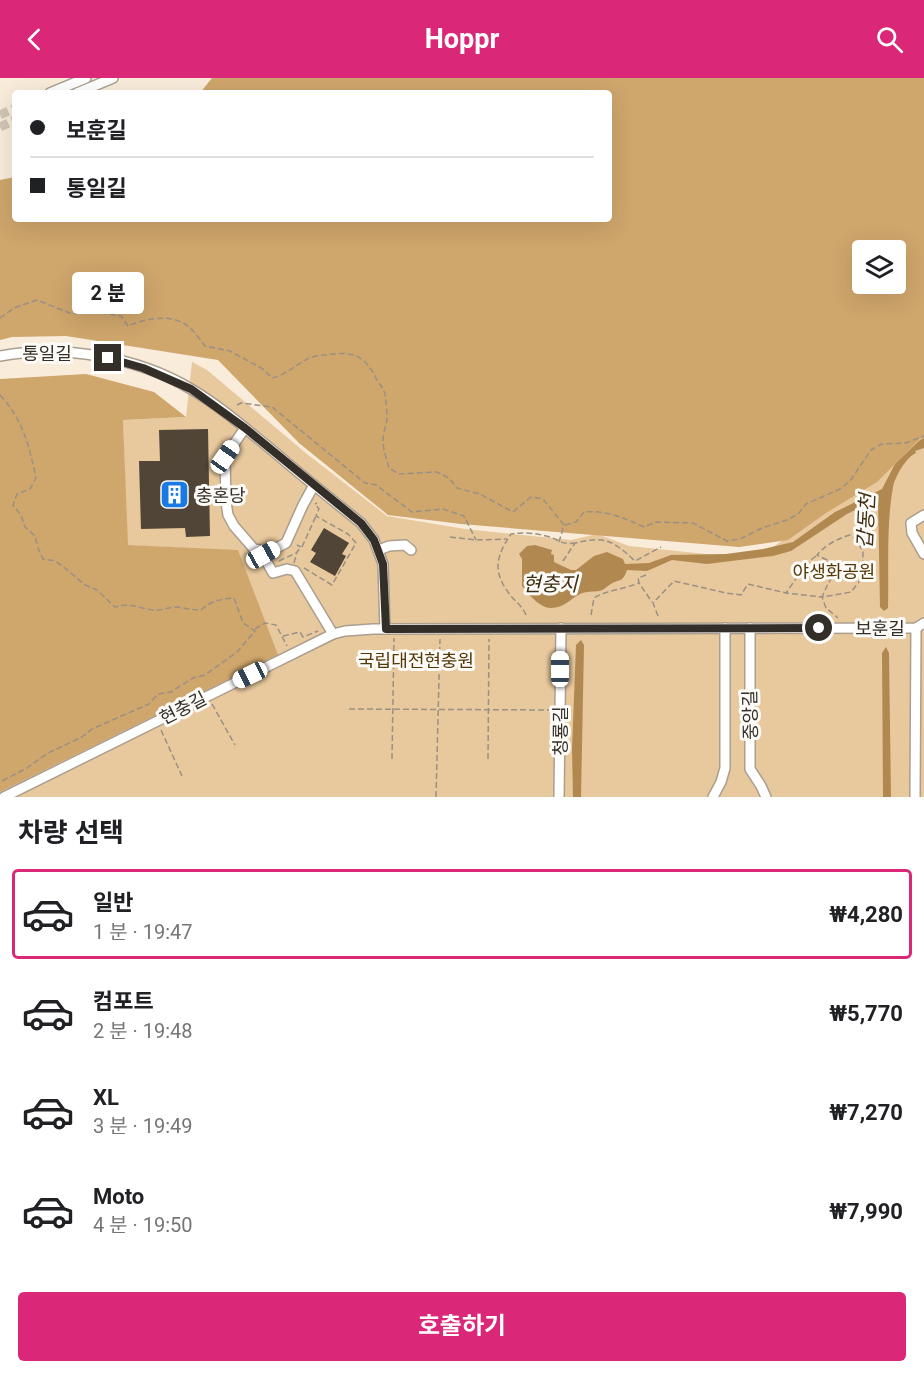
<!DOCTYPE html>
<html lang="ko">
<head>
<meta charset="utf-8">
<style>
  :root { --surface:#fff; --page:#f6f6f6; --text:#202124; --muted:#757577; --line:#e0e0e0; --accent:#db2777 }
  body { margin:0; font-family:Roboto,"Noto Sans KR",sans-serif; background:var(--page); color:var(--text); height:100vh; display:flex; flex-direction:column; font-size:22px; white-space:nowrap }
  * { box-sizing:border-box; margin:0 }
  p { font-size:20px; color:var(--muted) }
  .icon { flex:none; width:33px; height:33px; fill:none; stroke:currentColor; stroke-width:2; stroke-linecap:round; stroke-linejoin:round }
  .map { position:relative; height:719px; overflow:hidden }
  .drawer { display:flex; flex-direction:column; background:var(--surface); flex:1 }
  .drawer>* { flex:none }
  .banner { position:absolute; left:12px; top:12px; width:600px; height:132px; border-radius:6px; box-shadow:0 6px 24px #0002; display:grid; align-content:center; height:132px; padding:0 18px; background:var(--surface) }
  .controls { position:absolute; left:852px; top:162px; display:grid; gap:12px }
  .controls a { display:grid; place-items:center; width:54px; height:54px; border-radius:6px; background:var(--surface); box-shadow:0 6px 24px #0002; font-size:30px }
  .end { position:absolute; width:27px; height:27px; margin:-14px; border:8px solid #332e27; background:#fff; box-shadow:0 0 0 3px #fff }
  .from { border-radius:50% }
  .bubble { position:absolute; height:42px; border-radius:6px; background:var(--surface); box-shadow:0 6px 24px #0002; font-size:20px; font-weight:700; line-height:42px; text-align:center }
  .car { position:absolute; width:18px; height:36px; margin:-18px -9px; border-radius:8px; box-shadow:0 0 4px 2px #0007; background:linear-gradient(#fff 24%,#345 0 40%,#fff 0 76%,#345 0 86%,#fff 0) }
  .banner b { display:flex; align-items:center; gap:21px; height:57px; font-size:22px }
  .banner b+b { border-top:2px solid var(--line) }
  .banner i { width:15px; height:15px; background:var(--text) }
  ul { padding:0; list-style:none }
  li { display:flex; align-items:center; gap:18px; height:90px; margin:0 12px 9px; padding:0 6px; border:3px solid transparent; border-radius:6px }
  li div { flex:1 }
  li b { display:block; font-size:22px }
  li em { font-style:normal; font-weight:700 }
  li.on { border-color:var(--accent) }
  li>.icon { width:54px; height:54px; stroke-width:1.5 }
  h2 { padding:0 18px; font-size:27px; line-height:72px }
  .cta { display:flex; gap:12px; margin-top:auto; padding:12px 18px }
  .cta a { flex:1; height:69px; border-radius:6px; background:var(--accent); color:#fff; font-size:24px; font-weight:700; line-height:69px; text-align:center }
  header { display:flex; justify-content:space-between; align-items:center; height:78px; padding:0 18px; background:var(--accent); color:#fff; font-size:27px; font-weight:700 }
  .map>svg:first-child { display:block }
</style>
</head>
<body>
<header><svg class="icon" aria-label="back" viewBox="0 0 24 24"><path d="M15 5l-7 7 7 7"/></svg>Hoppr<svg class="icon" aria-label="search" viewBox="0 0 24 24"><circle cx="10" cy="10" r="6"/><path d="M15 15l6 6"/></svg></header>
<div class="map">
<svg width="924" height="719" viewBox="0 0 924 719">
  <rect width="100%" height="100%" fill="#f9ecda"/>
  <polygon fill="#e8c89d" points="192,284 207,292 307,376 387,438 465,451 571,462 597,456 629,468 744,480 761,478 920,361 924,360 924,719 0,719 0,714 277,577 238,473 127,467 123,342 186,339"/>
  <g fill="#cfa66c" fill-rule="evenodd">
    <path d="M212,0H924V360L920,361L877,404L826,435L788,462L739,469L461,446L388,437L299,365L218,282L66,258L12,259L0,262V102L15,99V141H609V15H200ZM896,172V206H862V172Z"/>
    <polygon points="86,296 154,314 186,339 123,342 128,467 238,472 278,577 0,714 0,301"/>
  </g>
  <g fill="#b18950">
    <path d="M924,360V370L915,373L916,375C906,379 895,399 893,409C886,448 889,491 888,530L884,533L880,529L878,421L847,436L791,473L773,478L707,486L672,482L647,493L627,492C622,506 620,500 611,506C606,509 604,512 599,513C593,514 586,513 580,516C570,521 564,530 551,530C540,530 528,516 522,508V481L519,476L527,468L535,467L552,472L551,476L554,477V484L571,492H576L594,478L607,474L623,481L625,486L649,485L671,477L726,476L763,471L793,464L835,434L882,411L895,386L920,362Z"/>
    <polygon points="581,562 584,567 581,719 573,719 572,671 576,567"/>
    <polygon points="886,569 889,575 891,719 883,719 882,575"/>
  </g>
  <g fill="#504536">
    <polygon points="208,351 210,458 186,459 185,450 141,451 139,383 160,383 159,352"/>
    <polygon points="324,450 349,465 342,476 346,478 335,498 310,484 316,475 311,472"/>
  </g>
  <g fill="none" stroke-linecap="round" stroke-linejoin="round">
    <g stroke="#d1c6b6" stroke-width="9" stroke-dasharray="9 4.5" stroke-linecap="butt">
      <polyline points="0,37 15,30"/>
      <polyline points="0,49 15,42"/>
    </g>
    <defs>
      <g id="minor">
        <polyline points="50,15 86,0"/>
        <polyline points="77,15 113,0"/>
        <path d="M0,278C63,267 136,278 191,311C220,328 246,351 272,372C301,397 331,421 361,445L374,462L383,486L385,551"/>
        <polyline points="245,350 225,379 226,424 228,437 234,448 254,471 260,472 273,495 287,491 295,493 333,556"/>
        <polyline points="924,437 911,445 912,455 924,476"/>
        <polyline points="379,472 389,468 405,467 411,472"/>
        <polyline points="263,477 286,465 303,427 314,407"/>
        <polyline points="750,550 750,691 761,708 766,719"/>
        <polyline points="4,719 333,556 345,553 373,551 916,550 924,545"/>
        <polyline points="559,719 561,550"/>
        <polyline points="713,719 721,704 725,690 725,550"/>
        <polyline points="915,719 916,550"/>
      </g>
    </defs>
    <use href="#minor" stroke="#ab9e8e" stroke-width="12"/>
    <g stroke="#9a9184" stroke-width="1.5" stroke-dasharray="6 3" stroke-linecap="butt">
      <path d="M0,240L14,230L37,222L72,236L96,234L121,238L128,248C146,240 173,235 189,249C195,254 200,262 205,268L230,273L263,291L272,300C292,295 300,281 316,278C348,274 362,271 377,302C379,306 383,309 384,313C386,317 387,336 387,341C386,348 383,355 383,363C383,372 387,382 389,390L399,396L437,394L449,400L457,410L480,416L513,434L531,419L543,421L564,447L559,464"/>
      <path d="M0,317C23,342 29,367 36,400L30,411L17,416L13,427L21,437L25,449L35,458L38,470L43,481L55,483L65,490L85,507L97,512L115,529C132,524 137,530 153,532C161,533 169,529 177,529C185,530 192,532 201,532C211,523 220,521 234,520L243,545L255,553L237,574L205,597L193,600L171,614L158,616L149,626L92,651L82,659L48,675L27,690L0,704"/>
      <polyline points="237,327 241,325 272,329 365,405 376,407 412,434 443,431 464,438 476,462"/>
      <path d="M565,447L576,444L584,434C607,432 624,440 644,449L656,444L693,445L727,463L740,461L762,450L787,442L798,436L806,426L840,411L850,403L871,372L882,366L906,365L924,358"/>
      <polyline points="450,459 476,462 507,461"/>
      <polyline points="302,469 316,438"/>
      <polyline points="816,478 806,486 786,515 822,519 826,530 838,540"/>
      <polyline points="279,483 296,475"/>
      <path d="M563,483L575,465C606,458 612,462 635,483L661,469"/>
      <polyline points="828,483 831,498"/>
      <polyline points="294,485 297,474 301,469 297,467"/>
      <polyline points="304,490 332,507 356,465 348,456 316,438 319,431 315,426 317,425"/>
      <path d="M842,492C835,484 826,482 817,477C826,467 836,461 850,457L857,462L863,474L862,500L851,514L822,519C833,494 834,492 862,490"/>
      <polyline points="646,497 638,500 639,505 652,524"/>
      <path d="M526,537C522,527 514,523 508,514C492,492 497,477 511,456C523,454 534,455 546,458C559,461 560,467 575,465"/>
      <path d="M591,537L594,520C607,512 624,511 639,505"/>
      <polyline points="658,538 653,525 674,503 726,515 741,517 748,506 786,515"/>
      <polyline points="255,551 265,545 276,547 287,568"/>
      <polyline points="283,558 300,554 303,559 318,553"/>
      <polyline points="212,626 235,667"/>
      <polyline points="349,631 552,632"/>
      <polyline points="161,652 182,698"/>
      <polyline points="392,681 394,560"/>
      <polyline points="488,681 489,561"/>
      <polyline points="436,719 440,561"/>
    </g>
    <use href="#minor" stroke="#fff" stroke-width="9"/>
  </g>
  <g fill="none" stroke-linecap="round" stroke-linejoin="round">
    <polyline stroke="#332e27" stroke-width="8" points="108,280 143,290 191,311 245,350 361,445 374,462 383,486 386,551 819,550"/>
  </g>
  <defs>
    <symbol id="building-square" viewBox="-11 -11 22 22"><rect x="-9" y="-9" width="18" height="18" rx="4" fill="#1a7ae3" stroke="#fdfbf7"/><path d="M-4-6H4V6H1V3H-1V6H-4ZM-2.5-4.3h1.7v1.8h-1.7ZM.8-4.3h1.7v1.8H.8ZM-2.5-1h1.7V.8h-1.7ZM.8-1h1.7V.8H.8Z" fill="#fff"/></symbol>
  </defs>
  <g fill-rule="evenodd">
    <use href="#building-square" x="158" y="400" width="33" height="33"/>
  </g>
  <g text-anchor="middle" dominant-baseline="central" stroke-width="6" stroke-linejoin="round" paint-order="stroke">
    <g font-size="18" fill="#332e27" stroke="#fdfbf7">
      <text x="47" y="275">통일길</text>
      <text x="880" y="550">보훈길</text>
      <text transform="translate(183 630) rotate(-27)">현충길</text>
      <text transform="translate(750 637) rotate(-91)">중앙길</text>
      <text transform="translate(560 653) rotate(-90)">청룡길</text>
    </g>
    <g font-size="18" fill="#332e27" stroke="#fdfbf7" text-anchor="start">
      <text x="196" y="417">충혼당</text>
    </g>
    <g font-size="18" fill="#533707" stroke="#fdfbf7">
      <text x="834" y="493">야생화공원</text>
      <text x="416" y="582">국립대전현충원</text>
    </g>
    <g font-size="20" font-style="italic" fill="#3f2d13" stroke="#fdfbf7">
      <text transform="translate(866 443) rotate(-87)">갑동천</text>
      <text x="550" y="506">현충지</text>
    </g>
  </g>
</svg>
<div class="controls">
<a><svg class="icon" aria-label="layers" viewBox="0 0 24 24"><path d="M12 4l9 5-9 5-9-5zM3 14l9 5 9-5"/></svg></a>
</div>
<i class="end from" style="left:819px;top:550px"></i>
<i class="end" style="left:108px;top:280px"></i>
<div class="bubble" style="left:72px;top:194px;width:72px">2 분</div>
<i class="car" style="left:225px;top:379px;rotate:35deg"></i>
<i class="car" style="left:263px;top:477px;rotate:61deg"></i>
<i class="car" style="left:560px;top:591px;rotate:0deg"></i>
<i class="car" style="left:250px;top:597px;rotate:244deg"></i>
<div class="banner">
<b><i class="from"></i>보훈길</b>
<b><i></i>통일길</b>
</div>
</div>
<section class="drawer">
<h2>차량 선택</h2>
<ul>
<li class="on"><svg class="icon" aria-label="car" viewBox="0 0 24 24"><path d="M5 17H2v-5l4-1 3-4h7l3 4 3 1v5h-3M9 17h6M6 11h13"/><circle cx="7" cy="17" r="2"/><circle cx="17" cy="17" r="2"/></svg><div><b>일반</b><p>1 분 · 19:47</p></div><em>₩4,280</em></li>
<li><svg class="icon" aria-label="car" viewBox="0 0 24 24"><path d="M5 17H2v-5l4-1 3-4h7l3 4 3 1v5h-3M9 17h6M6 11h13"/><circle cx="7" cy="17" r="2"/><circle cx="17" cy="17" r="2"/></svg><div><b>컴포트</b><p>2 분 · 19:48</p></div><em>₩5,770</em></li>
<li><svg class="icon" aria-label="car" viewBox="0 0 24 24"><path d="M5 17H2v-5l4-1 3-4h7l3 4 3 1v5h-3M9 17h6M6 11h13"/><circle cx="7" cy="17" r="2"/><circle cx="17" cy="17" r="2"/></svg><div><b>XL</b><p>3 분 · 19:49</p></div><em>₩7,270</em></li>
<li><svg class="icon" aria-label="car" viewBox="0 0 24 24"><path d="M5 17H2v-5l4-1 3-4h7l3 4 3 1v5h-3M9 17h6M6 11h13"/><circle cx="7" cy="17" r="2"/><circle cx="17" cy="17" r="2"/></svg><div><b>Moto</b><p>4 분 · 19:50</p></div><em>₩7,990</em></li>
</ul>
<div class="cta"><a>호출하기</a></div>
</section>
</body>
</html>
